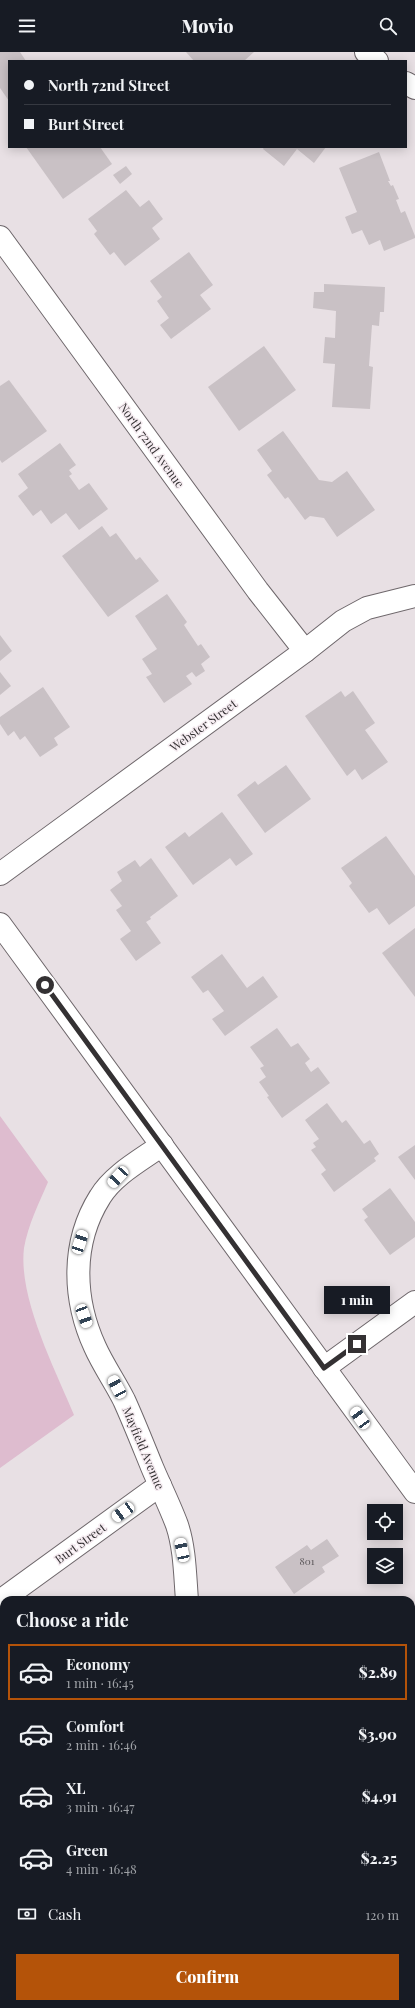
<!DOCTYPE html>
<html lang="en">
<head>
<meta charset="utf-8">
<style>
  :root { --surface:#171b24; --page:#242831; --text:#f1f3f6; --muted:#9ea1a6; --line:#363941; --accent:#b45309 }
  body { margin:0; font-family:"Playfair Display",serif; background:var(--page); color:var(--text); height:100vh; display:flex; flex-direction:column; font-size:15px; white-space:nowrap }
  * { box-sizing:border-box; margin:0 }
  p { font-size:13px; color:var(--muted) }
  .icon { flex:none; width:22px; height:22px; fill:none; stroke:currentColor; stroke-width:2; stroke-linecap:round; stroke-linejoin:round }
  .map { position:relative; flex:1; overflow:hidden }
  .side { position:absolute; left:0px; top:1544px; width:415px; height:412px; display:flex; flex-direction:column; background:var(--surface); border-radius:12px 12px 0 0; box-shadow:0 2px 10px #0003 }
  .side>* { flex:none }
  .guide { position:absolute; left:8px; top:8px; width:399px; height:88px; border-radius:0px; box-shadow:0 2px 10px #0003; display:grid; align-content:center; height:88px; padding:0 16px; background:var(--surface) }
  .controls { position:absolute; left:367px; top:1452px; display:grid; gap:8px }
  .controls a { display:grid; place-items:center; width:36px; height:36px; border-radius:0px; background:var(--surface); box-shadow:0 2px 10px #0003; font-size:20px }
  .end { position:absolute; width:18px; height:18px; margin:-9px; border:5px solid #343133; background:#fff; box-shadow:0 0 0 2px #fff }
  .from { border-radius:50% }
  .bubble { position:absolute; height:28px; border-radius:0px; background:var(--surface); box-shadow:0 2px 10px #0003; font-size:13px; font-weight:800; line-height:28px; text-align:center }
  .car { position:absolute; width:12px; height:24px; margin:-12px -6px; border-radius:5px; box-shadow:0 0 3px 1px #0007; background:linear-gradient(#fff 24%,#345 0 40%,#fff 0 76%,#345 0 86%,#fff 0) }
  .guide b { display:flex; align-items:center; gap:14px; height:38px; font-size:15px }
  .guide b+b { border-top:1px solid var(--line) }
  .guide i { width:10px; height:10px; background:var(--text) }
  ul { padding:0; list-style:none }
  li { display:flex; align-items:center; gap:12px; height:56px; margin:0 8px 6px; padding:0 8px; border:2px solid transparent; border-radius:0px }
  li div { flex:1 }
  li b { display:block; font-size:15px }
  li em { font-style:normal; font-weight:800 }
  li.active { border-color:var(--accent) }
  li>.icon { width:36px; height:36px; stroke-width:1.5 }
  h2 { padding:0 16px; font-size:18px; line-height:48px }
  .pay { display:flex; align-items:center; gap:10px; height:44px; padding:0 16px; font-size:15px }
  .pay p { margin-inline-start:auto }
  .action { display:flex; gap:8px; margin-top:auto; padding:8px 16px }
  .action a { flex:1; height:46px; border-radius:0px; background:var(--accent); color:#fff; font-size:16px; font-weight:800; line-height:46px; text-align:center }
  header { display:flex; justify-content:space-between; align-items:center; height:52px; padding:0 16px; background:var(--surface); font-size:18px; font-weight:800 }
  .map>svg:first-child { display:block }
</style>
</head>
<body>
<header><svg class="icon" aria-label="menu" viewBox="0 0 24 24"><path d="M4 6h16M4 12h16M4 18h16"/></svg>Movio<svg class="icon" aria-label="search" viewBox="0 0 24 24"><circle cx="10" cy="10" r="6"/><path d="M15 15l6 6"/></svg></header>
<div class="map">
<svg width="415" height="1956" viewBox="0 0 415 1956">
  <rect width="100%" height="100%" fill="#e8e0e4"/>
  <path fill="#debccf" d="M0,1064L48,1130C39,1151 28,1173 24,1196C18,1246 55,1317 74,1363L0,1416Z"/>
  <g fill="#c9c1c5">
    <polygon points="0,0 20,0 26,9 9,9 9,49 0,36"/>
    <polygon points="186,0 254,0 244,9 194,9"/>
    <polygon points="26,95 100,95 112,112 63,147"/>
    <polygon points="264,95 326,95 314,111 297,97 284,114 263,97"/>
    <polygon points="379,100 390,129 388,129 391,134 393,133 399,147 396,148 401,161 405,159 415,184 415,186 384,199 380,188 369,193 362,178 352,182 345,165 357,160 339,116"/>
    <polygon points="126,114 132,122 120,132 113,123"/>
    <polygon points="126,138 140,155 149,148 163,167 152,176 160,187 125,214 114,200 110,203 94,182 97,179 88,167"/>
    <polygon points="189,200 213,233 200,243 211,257 171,287 160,273 169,266 157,249 162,245 150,229"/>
    <polygon points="324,232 385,235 384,260 380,260 379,274 372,273 369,314 373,315 370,357 332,355 335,312 323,311 325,285 335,286 336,259 313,256 314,240 324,240"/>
    <polygon points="264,294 296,338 239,379 208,335"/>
    <polygon points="9,328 47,379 2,411 0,408 0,334"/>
    <polygon points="283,379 319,428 332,430 347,419 375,458 337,485 324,466 310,464 305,468 288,445 285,447 267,423 272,419 257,398"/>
    <polygon points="60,391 76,413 69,418 72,422 69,424 79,438 89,431 108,457 79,478 66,461 51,472 41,458 33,464 18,444 28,436 18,422"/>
    <polygon points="102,474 110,485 116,481 136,508 140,505 159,529 108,565 62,504"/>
    <polygon points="167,542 187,570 184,573 198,594 201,592 210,605 201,612 205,619 196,625 192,620 186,624 192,632 164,651 146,625 152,622 142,607 157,597 135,564"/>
    <polygon points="0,583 12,599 0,609"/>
    <polygon points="0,620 11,634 0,643"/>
    <polygon points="43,635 70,675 54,686 58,693 40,705 25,684 20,688 14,679 8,684 0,672 0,665"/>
    <polygon points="341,639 345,645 353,639 375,671 365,678 388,710 362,728 355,717 347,724 305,664"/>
    <polygon points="286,713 311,747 265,781 237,743 255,729 258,733"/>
    <polygon points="222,760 253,802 236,814 230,806 193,833 165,795 185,780 189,785"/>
    <polygon points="386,784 415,824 415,854 389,873 377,856 369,861 349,834 352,831 341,816"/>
    <polygon points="151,806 178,844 150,865 151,867 146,870 161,891 136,909 120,887 131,879 116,858 122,854 110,838 122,829 117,820 135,808 140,815"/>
    <polygon points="415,876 415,945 382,901"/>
    <polygon points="222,902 247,936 263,924 278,945 225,984 212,967 224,959 208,938 203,941 191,925"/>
    <polygon points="277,976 291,995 298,991 310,1007 305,1011 311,1020 318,1015 330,1031 282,1066 267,1045 269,1044 259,1030 266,1025 260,1016 264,1014 250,995"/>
    <polygon points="327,1051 342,1071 346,1068 364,1092 370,1088 379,1102 374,1106 376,1109 334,1140 321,1122 326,1118 311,1098 316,1095 313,1091 319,1087 305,1068"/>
    <polygon points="415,1093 415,1128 398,1105"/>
    <polygon points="390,1136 415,1170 415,1185 390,1203 364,1168 368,1165 362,1157"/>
    <polygon points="327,1487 339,1504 322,1515 325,1520 294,1542 275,1515 307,1493 311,1498"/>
    <polygon points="415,1576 415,1625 411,1627 411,1579"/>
    <polygon points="0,1850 4,1856 4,1887 0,1890"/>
    <polygon points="415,1864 415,1950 408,1955 406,1952 411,1952 411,1867"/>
    <polygon points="0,1940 4,1945 4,1952 9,1952 12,1956 0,1956"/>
    <polygon points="336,1952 369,1952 372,1956 331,1956"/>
  </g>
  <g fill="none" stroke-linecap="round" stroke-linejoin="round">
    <defs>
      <g id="minor">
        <polyline points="366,0 377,9"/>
        <polyline points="406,31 415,36"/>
        <polyline points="0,185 258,539 305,599"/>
        <polyline points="0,822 305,599 343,569 367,556 415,544"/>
        <path d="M162,1093C141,1108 113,1123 100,1145C71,1191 73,1247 95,1295C103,1313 115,1330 124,1348C134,1370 143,1393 152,1415C160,1434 170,1454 177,1473C185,1497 185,1524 187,1548"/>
        <polyline points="324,1316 415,1250"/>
        <polyline points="0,1549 160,1433"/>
        <polyline points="164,1956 165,1952"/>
      </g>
      <polyline id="major" points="0,872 415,1440"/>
    </defs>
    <use href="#minor" stroke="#6e676b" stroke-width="24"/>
    <use href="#major" stroke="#6e676b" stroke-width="24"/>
    <use href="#minor" stroke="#fff" stroke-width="22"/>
    <use href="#major" stroke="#fff" stroke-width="22"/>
  </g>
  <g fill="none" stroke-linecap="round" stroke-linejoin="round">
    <polyline stroke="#343133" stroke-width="5" points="45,933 324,1316 357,1292"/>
  </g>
  <g text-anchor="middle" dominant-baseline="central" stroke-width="3" stroke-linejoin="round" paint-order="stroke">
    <g font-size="10" fill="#595558">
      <text x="307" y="1509">801</text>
    </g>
    <g font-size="12" fill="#343133" stroke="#f6edf2">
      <text transform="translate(152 393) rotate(54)">North 72nd Avenue</text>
      <text transform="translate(203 673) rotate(-36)">Webster Street</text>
      <text transform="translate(144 1396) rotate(67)">Mayfield Avenue</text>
      <text transform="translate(80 1491) rotate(-36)">Burt Street</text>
    </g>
  </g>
</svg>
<div class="controls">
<a><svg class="icon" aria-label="locate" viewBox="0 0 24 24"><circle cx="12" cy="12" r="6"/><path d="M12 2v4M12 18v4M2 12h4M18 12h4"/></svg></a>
<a><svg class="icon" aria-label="layers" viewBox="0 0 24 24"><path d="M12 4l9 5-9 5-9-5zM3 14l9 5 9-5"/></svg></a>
</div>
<i class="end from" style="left:45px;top:933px"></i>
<i class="end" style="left:357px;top:1292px"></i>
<div class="bubble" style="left:324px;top:1234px;width:66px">1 min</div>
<i class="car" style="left:118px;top:1125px;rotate:223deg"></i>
<i class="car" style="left:80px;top:1190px;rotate:18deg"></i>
<i class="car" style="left:84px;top:1264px;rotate:160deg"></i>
<i class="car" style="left:117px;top:1335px;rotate:332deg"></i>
<i class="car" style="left:360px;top:1366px;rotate:324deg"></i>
<i class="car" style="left:123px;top:1460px;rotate:234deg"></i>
<i class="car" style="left:182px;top:1498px;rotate:348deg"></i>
<div class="guide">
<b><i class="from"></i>North 72nd Street</b>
<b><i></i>Burt Street</b>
</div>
<section class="side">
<h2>Choose a ride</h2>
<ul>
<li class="active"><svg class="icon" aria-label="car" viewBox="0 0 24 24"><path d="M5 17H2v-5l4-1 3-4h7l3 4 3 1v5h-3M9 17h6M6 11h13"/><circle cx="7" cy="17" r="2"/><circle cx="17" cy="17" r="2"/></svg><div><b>Economy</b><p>1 min · 16:45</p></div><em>$2.89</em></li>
<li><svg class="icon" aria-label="car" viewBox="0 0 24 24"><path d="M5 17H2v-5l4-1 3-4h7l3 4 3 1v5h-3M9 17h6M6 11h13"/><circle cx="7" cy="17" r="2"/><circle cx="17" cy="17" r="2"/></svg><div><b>Comfort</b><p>2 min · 16:46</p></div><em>$3.90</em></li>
<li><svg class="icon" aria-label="car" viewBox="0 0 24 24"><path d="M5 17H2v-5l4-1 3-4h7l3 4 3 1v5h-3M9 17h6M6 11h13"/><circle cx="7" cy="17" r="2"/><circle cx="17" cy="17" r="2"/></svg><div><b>XL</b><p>3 min · 16:47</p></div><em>$4.91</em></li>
<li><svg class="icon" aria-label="car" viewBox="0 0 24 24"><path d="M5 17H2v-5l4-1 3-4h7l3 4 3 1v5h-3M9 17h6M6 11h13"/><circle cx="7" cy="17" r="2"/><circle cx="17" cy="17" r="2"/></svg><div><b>Green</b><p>4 min · 16:48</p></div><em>$2.25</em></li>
</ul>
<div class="pay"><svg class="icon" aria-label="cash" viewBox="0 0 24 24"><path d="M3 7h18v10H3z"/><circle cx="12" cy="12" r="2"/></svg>Cash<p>120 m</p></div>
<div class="action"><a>Confirm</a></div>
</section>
</div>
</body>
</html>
